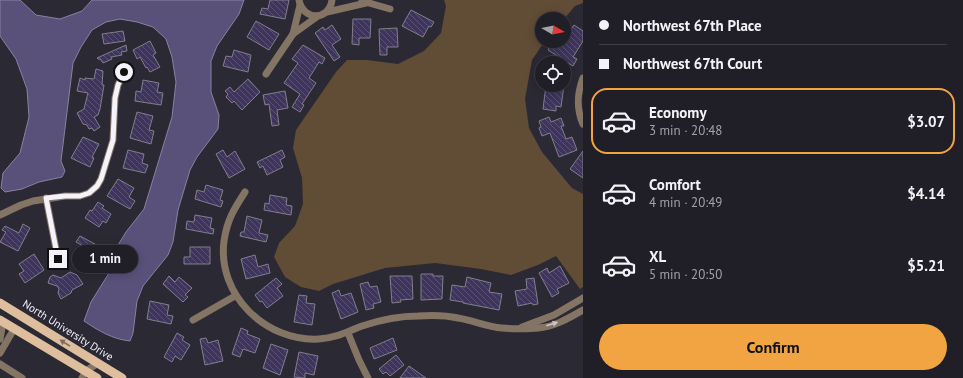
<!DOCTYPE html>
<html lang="en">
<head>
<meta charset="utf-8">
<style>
  :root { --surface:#201f27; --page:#2d2c33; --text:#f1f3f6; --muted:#a2a2a7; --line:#3d3d44; --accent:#f3a442 }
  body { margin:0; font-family:"PT Sans",sans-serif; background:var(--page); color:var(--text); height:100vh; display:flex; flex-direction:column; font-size:15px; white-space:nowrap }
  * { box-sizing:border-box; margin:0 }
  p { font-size:13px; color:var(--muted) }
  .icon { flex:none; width:22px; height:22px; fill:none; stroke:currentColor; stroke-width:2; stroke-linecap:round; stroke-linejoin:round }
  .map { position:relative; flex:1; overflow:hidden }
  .sheet { display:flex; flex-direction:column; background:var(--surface); width:380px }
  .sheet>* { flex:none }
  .top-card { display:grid; align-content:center; height:88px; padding:0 16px; background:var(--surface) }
  .needle { width:26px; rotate:99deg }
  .tools { position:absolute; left:535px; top:12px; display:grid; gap:8px }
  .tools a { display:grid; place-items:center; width:36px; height:36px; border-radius:50%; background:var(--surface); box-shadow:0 2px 10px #0003,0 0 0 1px var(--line); font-size:20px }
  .end { position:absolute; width:18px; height:18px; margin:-9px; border:5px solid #f4f2fa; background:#111; box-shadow:0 0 0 2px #111 }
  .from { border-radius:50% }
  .bubble { position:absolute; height:28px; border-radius:14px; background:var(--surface); box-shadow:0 2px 10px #0003,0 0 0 1px var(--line); font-size:13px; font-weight:800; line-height:28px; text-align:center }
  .top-card b { display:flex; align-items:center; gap:14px; height:38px; font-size:15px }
  .top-card b+b { border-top:1px solid var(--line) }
  .top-card i { width:10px; height:10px; background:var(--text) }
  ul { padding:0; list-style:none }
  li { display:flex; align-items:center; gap:12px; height:66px; margin:0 8px 6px; padding:0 8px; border:2px solid transparent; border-radius:16px }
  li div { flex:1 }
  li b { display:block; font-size:15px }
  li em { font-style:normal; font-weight:800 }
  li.selected { border-color:var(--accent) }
  li>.icon { width:36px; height:36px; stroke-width:1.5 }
  .cta { display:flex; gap:8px; margin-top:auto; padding:8px 16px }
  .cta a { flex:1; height:46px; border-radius:24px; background:var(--accent); color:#111; font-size:16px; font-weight:800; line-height:46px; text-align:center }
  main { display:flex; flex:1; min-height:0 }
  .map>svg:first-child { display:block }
</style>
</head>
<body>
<main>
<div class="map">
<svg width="583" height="378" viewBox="0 0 583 378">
  <defs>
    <pattern id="building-back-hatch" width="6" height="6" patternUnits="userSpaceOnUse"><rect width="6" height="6" fill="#3e345c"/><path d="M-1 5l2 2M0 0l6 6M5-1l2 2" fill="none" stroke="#5a5274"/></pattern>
  </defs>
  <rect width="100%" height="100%" fill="#2b2934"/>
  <polygon fill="#614c35" points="444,0 583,0 583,3 575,6 564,19 542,19 542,41 545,41 532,60 525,99 529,128 542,152 572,188 583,194 583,287 580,289 556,256 538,265 511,275 481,269 435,263 385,268 333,284 319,291 301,287 285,277 274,257 279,243 295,226 303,204 302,178 293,148 296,130 336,72 347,60 367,60 398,64 424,51 441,33 446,6"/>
  <path fill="#5a517b" stroke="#8881a1" d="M0,0H20L36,15L60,19L82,11L92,0H244L239,14L217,46L211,61V92L219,115L218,129L197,157L190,170L178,210L173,242L168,255L143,286L137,301L133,333L130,341C112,339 99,331 84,321L91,302L114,265L115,250L126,232L144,209L172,117L176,82L172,57L166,39L153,27L137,22L120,19L106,22L92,30L81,47L73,63L61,161L65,171L62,177L39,182L22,189L5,192L1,188L3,173L20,153L29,117L27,89L16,59L0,36Z"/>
  <g fill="url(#building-back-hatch)" stroke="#817f8c">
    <polygon points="270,0 289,0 285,19 260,14 262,8 268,9"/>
    <polygon points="411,10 434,22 431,27 429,26 423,37 402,26"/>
    <polygon points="353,19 371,19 370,38 359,38 359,45 352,44"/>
    <polygon points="256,21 279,34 269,50 247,37"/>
    <polygon points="332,25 341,39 332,45 340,57 334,61 315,33 323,27 325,30"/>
    <polygon points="574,25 583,31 583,41 573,57 577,59 573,66 548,50 553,41 564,41 564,33 567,35"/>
    <polygon points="397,28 398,47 387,47 387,55 380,55 379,29"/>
    <polygon points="123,31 125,41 104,44 102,34"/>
    <polygon points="150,41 156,53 153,55 160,67 150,72 147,67 146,68 140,57 137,59 133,50"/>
    <polygon points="126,45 127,51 121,52 122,55 111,57 112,59 103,63 100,59 98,59 97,58"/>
    <polygon points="303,45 325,58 322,64 319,62 309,78 316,83 302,104 304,105 300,112 292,107 300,94 284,83 298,63 292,59"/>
    <polygon points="234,50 251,55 248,72 223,66 226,56 232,57"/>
    <polygon points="96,69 103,71 102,85 104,85 100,109 98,115 94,117 100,127 94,131 92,128 89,129 87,125 83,124 77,113 84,109 88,93 77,91 80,78 85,80 85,78 94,79"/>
    <polygon points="248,79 260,92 242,110 234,101 232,103 226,97 228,94 225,91 230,87 234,92"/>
    <polygon points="143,80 159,83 157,92 163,93 161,105 135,101 136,91 141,92"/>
    <polygon points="546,85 564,85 561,107 556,106 556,111 543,109"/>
    <polygon points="285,91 288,108 277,110 279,125 272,126 269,104 265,105 263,95"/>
    <polygon points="137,112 153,116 149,130 154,131 151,144 130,138"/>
    <polygon points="549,117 551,122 561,118 564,126 561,126 566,139 572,137 577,150 559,157 550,133 542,136 539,128 541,127 539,121"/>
    <polygon points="83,137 99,144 92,157 94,158 90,167 71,158"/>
    <polygon points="128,150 144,154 142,163 148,165 145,173 123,168"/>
    <polygon points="223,150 227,157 235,151 245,169 229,178 216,154"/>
    <polygon points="282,150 285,157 280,160 283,167 267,175 263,166 260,168 257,162"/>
    <polygon points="583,151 583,178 570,169"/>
    <polygon points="118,179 134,188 129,197 135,201 130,209 107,196"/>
    <polygon points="206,185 223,190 220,200 223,201 221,207 195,199 197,190 204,192"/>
    <polygon points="270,195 287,198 286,205 292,206 291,215 264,210 265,203 269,204"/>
    <polygon points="98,202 104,206 102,208 111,214 106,223 103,221 99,227 85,218 90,210 92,211"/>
    <polygon points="195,215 212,218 210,228 214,229 213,234 186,229 187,221 194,222"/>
    <polygon points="247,216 262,220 259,233 268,235 266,242 240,236 241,232 244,232"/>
    <polygon points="23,224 30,228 18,251 0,242 6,232 2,230 5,226 19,233"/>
    <polygon points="80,236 104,249 96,264 93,263 90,268 77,262 85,247 76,242"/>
    <polygon points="190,247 210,247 210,264 184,264 184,257 190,257"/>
    <polygon points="34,254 44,270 25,283 19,274 24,271 19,264"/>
    <polygon points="255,255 258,267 268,264 270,273 246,279 241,259"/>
    <polygon points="560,266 569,283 557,289 559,293 552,297 539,273 547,268 549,273"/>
    <polygon points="70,272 77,275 83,284 72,290 71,293 61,299 58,293 59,289 57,286 48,283 50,277 53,275 61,278"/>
    <polygon points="421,274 433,274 433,276 443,276 442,299 421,300"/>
    <polygon points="169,276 175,282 179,277 192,288 185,295 188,297 183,302 163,284"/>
    <polygon points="390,276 412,276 413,299 400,300 401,302 392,303"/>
    <polygon points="467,277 491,283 489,292 502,294 499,310 463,303 463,302 450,300 452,285 465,287"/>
    <polygon points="276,278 282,284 277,288 283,296 267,308 262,301 260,302 255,295"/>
    <polygon points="534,278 538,304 533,305 532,303 518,306 515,291 527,289 526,279"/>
    <polygon points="368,282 370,287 377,286 381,302 373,304 374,308 366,310 360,284"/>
    <polygon points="339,290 341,296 351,293 358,312 341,319 332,293"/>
    <polygon points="299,295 307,296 306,303 315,304 312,325 294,322"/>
    <polygon points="150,301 169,305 167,315 173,316 171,324 147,319"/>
    <polygon points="241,328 248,331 247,334 260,339 255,353 243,349 240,357 232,354"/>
    <polygon points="177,333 184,337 182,340 190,345 181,360 175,356 172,362 164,357"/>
    <polygon points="206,338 208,343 218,340 223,361 205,365 200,339"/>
    <polygon points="393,338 397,350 374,359 370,348"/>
    <polygon points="271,344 288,350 280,375 263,368"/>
    <polygon points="299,352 318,356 314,375 305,373 305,378 294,377"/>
    <polygon points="396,355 404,365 390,376 386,372 383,374 379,369"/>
    <polygon points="409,366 426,378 400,378"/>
  </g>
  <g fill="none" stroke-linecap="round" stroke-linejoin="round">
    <g stroke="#847464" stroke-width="7">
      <path d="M299,0C303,21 329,21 332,0"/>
      <polyline points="362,1 390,9"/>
      <polyline points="327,12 366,3"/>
      <polyline points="293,34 318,16"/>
      <polyline points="266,74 293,34 300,5"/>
      <path d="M583,78C577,94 576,108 583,124"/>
      <path d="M245,192C234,209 227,220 224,241C217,295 266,342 319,339C336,338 346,332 362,326C380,320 399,316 418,316C431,315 445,315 458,318C472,320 487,327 502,328C511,329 530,329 538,328C554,327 569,318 583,310"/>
      <polyline points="46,198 58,259"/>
      <polyline points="0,215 21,205 33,201 65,196 80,196 89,193 97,186 101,179 113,140 115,98 118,85 124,72"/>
      <polyline points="193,320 235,296"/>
      <polyline points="0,323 2,328 0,339"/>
      <polyline points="522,327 554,315 583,298"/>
      <polyline points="348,333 359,360 368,378"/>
      <polyline points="0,353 14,329"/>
      <polyline points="0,364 22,378"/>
      <polyline points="82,378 86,371 98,363"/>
    </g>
    <g stroke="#debe9c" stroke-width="9">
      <polyline points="0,303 122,378"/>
      <polyline points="0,320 97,378"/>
    </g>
  </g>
  <defs><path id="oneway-solid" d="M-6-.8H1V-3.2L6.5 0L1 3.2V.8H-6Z"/></defs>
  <use fill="#cdc6c6" href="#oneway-solid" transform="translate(552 324) rotate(-17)"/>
  <use fill="#7c6c63" href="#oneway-solid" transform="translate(65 343) rotate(-148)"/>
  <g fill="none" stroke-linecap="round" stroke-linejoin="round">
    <polyline stroke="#f4f2fa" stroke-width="5" points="58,259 46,198 65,196 80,196 89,193 97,186 101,179 113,140 115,98 118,85 124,72"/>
  </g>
  <g text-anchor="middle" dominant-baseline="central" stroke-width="3" stroke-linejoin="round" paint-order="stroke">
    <g font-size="11" fill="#f4f2fa" stroke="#2b2934">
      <text transform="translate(68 330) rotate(32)">North University Drive</text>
    </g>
  </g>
</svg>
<div class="tools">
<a><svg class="needle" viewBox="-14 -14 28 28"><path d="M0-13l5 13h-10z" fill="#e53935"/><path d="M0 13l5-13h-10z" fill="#a2a2a7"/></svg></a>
<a><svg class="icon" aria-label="locate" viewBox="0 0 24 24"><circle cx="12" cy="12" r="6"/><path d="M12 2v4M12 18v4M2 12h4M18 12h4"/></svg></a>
</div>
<i class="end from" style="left:124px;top:72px"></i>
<i class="end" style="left:58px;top:259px"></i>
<div class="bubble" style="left:72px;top:245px;width:66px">1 min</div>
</div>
<section class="sheet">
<div class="top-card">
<b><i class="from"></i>Northwest 67th Place</b>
<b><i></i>Northwest 67th Court</b>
</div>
<ul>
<li class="selected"><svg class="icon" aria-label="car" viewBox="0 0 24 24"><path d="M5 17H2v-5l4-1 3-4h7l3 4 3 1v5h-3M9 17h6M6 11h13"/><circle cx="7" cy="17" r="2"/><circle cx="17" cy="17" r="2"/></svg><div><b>Economy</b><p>3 min · 20:48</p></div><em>$3.07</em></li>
<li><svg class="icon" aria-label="car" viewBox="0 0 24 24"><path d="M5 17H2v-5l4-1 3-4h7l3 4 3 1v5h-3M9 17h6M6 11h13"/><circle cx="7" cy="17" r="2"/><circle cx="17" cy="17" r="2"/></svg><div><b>Comfort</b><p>4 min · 20:49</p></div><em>$4.14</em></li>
<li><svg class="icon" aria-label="car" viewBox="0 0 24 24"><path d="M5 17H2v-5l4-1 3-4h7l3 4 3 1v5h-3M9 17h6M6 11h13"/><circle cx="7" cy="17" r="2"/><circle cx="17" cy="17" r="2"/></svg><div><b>XL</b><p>5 min · 20:50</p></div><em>$5.21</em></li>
</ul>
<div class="cta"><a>Confirm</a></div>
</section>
</main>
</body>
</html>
